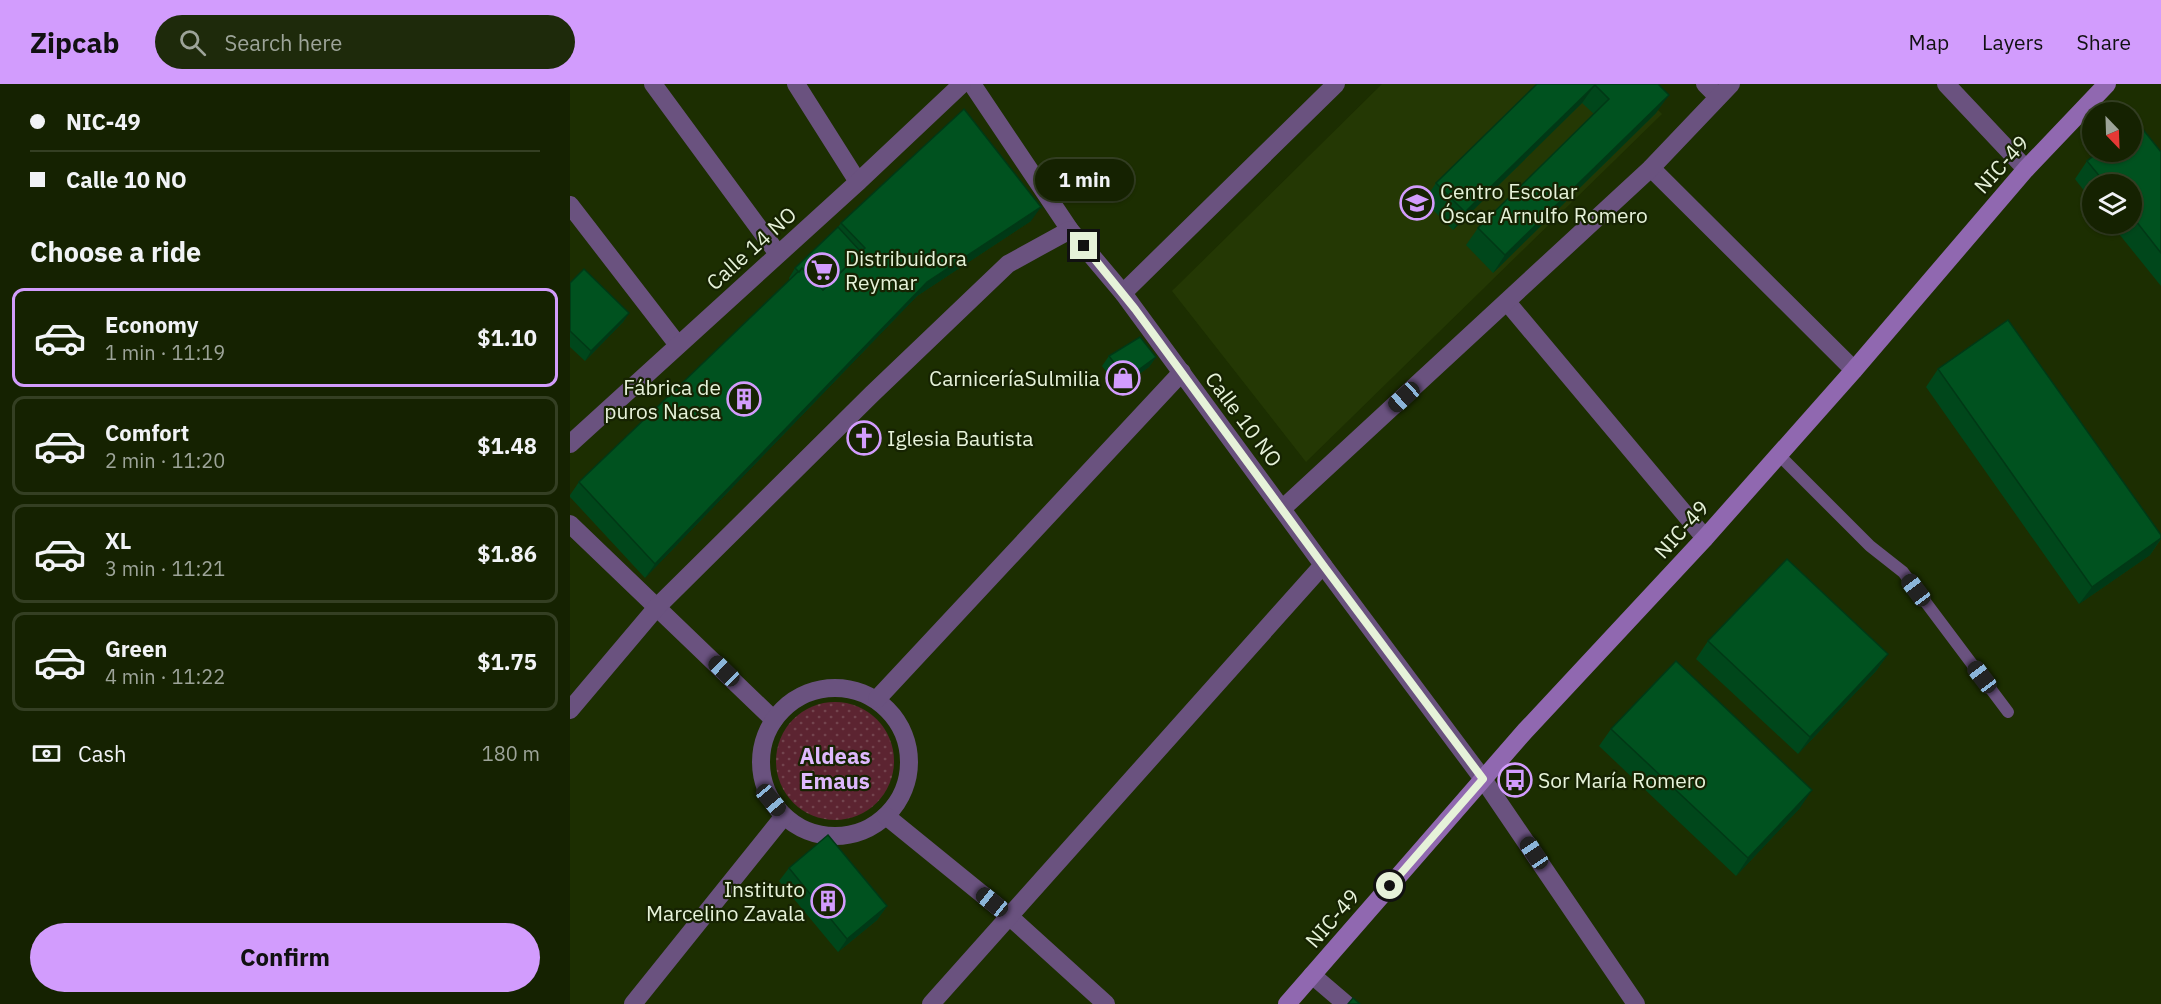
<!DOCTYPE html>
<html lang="en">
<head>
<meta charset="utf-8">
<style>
  :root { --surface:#152201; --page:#1e2a0b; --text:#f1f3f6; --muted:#9da499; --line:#343f23; --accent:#d29cfd }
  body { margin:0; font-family:"IBM Plex Sans",sans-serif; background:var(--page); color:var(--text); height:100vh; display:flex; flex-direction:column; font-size:22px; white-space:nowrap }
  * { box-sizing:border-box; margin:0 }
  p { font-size:20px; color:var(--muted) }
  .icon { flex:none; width:33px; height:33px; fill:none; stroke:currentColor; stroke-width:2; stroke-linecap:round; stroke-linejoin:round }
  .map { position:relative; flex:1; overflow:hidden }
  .sheet { display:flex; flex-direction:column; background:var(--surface); width:570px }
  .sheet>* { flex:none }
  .hud { display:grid; align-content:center; height:132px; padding:0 30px; background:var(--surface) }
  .needle { width:39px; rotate:157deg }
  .fabs { position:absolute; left:1512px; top:18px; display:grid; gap:12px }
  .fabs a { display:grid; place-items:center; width:60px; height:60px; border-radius:50%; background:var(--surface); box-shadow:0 2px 4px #0004,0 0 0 2px var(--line); font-size:30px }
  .end { position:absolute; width:27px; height:27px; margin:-14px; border:8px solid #e6f2d9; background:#111; box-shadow:0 0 0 3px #111 }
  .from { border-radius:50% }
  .bubble { position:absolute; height:42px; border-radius:21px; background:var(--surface); box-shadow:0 2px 4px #0004,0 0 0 2px var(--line); font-size:20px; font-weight:700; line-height:42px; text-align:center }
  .car { position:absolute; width:18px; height:36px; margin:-18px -9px; border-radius:8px; box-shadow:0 0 4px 2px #0007; background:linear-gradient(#222 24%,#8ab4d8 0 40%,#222 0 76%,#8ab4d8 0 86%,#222 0) }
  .hud b { display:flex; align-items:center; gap:21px; height:57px; font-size:22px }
  .hud b+b { border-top:2px solid var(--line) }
  .hud i { width:15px; height:15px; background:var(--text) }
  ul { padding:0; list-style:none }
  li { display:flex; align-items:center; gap:18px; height:99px; margin:0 12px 9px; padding:0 18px; border:3px solid var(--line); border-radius:12px }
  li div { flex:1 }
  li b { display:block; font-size:22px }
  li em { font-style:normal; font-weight:700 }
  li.current { border-color:var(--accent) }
  li>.icon { width:54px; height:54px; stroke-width:1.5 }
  h2 { padding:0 30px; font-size:27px; line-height:72px }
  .pay { display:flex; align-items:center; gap:15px; height:66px; padding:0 30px; font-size:22px }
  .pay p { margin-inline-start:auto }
  .action { display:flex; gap:12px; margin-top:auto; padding:12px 30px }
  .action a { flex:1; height:69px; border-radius:36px; background:var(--accent); color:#111; font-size:24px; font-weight:700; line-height:69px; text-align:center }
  header { display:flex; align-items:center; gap:36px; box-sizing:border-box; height:84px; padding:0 30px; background:var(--accent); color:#111 }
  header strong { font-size:28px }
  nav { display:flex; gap:33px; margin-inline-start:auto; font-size:21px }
  .search { width:420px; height:54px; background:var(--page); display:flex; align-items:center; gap:15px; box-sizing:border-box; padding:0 21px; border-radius:33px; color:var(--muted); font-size:22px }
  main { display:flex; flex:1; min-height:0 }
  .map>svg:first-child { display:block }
</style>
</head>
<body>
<header>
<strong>Zipcab</strong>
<div class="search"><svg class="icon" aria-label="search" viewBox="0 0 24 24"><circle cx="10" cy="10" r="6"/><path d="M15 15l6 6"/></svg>Search here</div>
<nav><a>Map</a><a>Layers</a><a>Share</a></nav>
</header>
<main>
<section class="sheet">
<div class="hud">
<b><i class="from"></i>NIC-49</b>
<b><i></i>Calle 10 NO</b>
</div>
<h2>Choose a ride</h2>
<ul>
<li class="current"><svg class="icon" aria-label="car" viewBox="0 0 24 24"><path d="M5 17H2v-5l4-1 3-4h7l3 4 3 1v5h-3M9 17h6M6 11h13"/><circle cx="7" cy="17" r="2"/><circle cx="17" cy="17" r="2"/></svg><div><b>Economy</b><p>1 min · 11:19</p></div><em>$1.10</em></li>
<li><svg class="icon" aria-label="car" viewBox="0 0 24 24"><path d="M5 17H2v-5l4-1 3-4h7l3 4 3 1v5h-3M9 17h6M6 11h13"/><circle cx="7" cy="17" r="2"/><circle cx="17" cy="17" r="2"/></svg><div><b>Comfort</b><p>2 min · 11:20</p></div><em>$1.48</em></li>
<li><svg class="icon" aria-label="car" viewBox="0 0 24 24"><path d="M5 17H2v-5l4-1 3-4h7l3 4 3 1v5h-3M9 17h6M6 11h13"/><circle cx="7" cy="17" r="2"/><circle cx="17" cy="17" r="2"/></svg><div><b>XL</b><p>3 min · 11:21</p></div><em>$1.86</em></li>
<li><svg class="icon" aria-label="car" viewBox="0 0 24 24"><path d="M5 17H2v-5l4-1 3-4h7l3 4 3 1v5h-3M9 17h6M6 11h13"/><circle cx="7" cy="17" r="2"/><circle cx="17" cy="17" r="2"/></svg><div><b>Green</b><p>4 min · 11:22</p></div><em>$1.75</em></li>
</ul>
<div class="pay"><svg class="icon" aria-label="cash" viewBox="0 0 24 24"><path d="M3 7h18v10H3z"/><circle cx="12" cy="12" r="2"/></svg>Cash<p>180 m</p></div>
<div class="action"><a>Confirm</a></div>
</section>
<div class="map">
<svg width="1591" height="920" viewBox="0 0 1591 920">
  <defs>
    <pattern id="grass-dots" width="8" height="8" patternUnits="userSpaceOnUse" patternTransform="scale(1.5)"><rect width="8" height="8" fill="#5c2431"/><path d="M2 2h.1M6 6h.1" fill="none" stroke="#73444e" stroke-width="1.8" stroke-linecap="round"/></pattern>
  </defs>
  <rect width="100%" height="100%" fill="#1c2e01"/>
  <polygon fill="#243804" points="812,0 1063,0 1092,30 736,378 602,207"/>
  <circle fill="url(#grass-dots)" cx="265" cy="677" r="59"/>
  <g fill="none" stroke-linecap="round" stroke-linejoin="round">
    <g stroke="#6a527f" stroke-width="12">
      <polyline points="1520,16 1537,28"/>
      <polyline points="1208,370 1300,462 1333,488 1438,628"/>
    </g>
    <g stroke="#6a527f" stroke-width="18">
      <polyline points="83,0 208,170"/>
      <polyline points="226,0 288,98"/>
      <polyline points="402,0 500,146 553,209 753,481 913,695 1066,920"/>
      <polyline points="1135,0 1148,13"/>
      <polyline points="1376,0 1456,85"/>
      <polyline points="1081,84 1284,286"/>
      <polyline points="0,121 108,261"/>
      <polyline points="553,209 766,0"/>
      <polyline points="937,218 1135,454"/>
      <polyline points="0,360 288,98 392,0"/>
      <polyline points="713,424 1081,84 1161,0"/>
      <polyline points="0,440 204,636"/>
      <circle cx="265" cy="678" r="74"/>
      <polyline points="307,615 612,288"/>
      <polyline points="0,626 87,523 302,310 438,180 500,146"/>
      <polyline points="316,732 439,832 536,920"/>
      <polyline points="742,891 776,920"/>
      <polyline points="63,920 214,732"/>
      <polyline points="361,920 753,481"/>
    </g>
    <polyline stroke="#9068b0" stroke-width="18" points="717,920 955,647 1135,454 1284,286 1456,85 1537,0"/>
  </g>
  <g fill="#00471b">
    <polygon points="967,0 1088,0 1086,29 923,189 896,161 908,144 1024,30 1012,19 883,146 854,117 866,99"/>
    <polygon points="1591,68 1591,202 1541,140 1562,140 1562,100 1522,100 1522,117 1505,95 1517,77"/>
    <polygon points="461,137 347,212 75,494 0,413 0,411 9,398 220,196 219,194 225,184 268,143 271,139"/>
    <polygon points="0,199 59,229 53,238 15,277 0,263"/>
    <polygon points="539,272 586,273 579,283 549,304 532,282"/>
    <polygon points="1368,285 1591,451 1591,455 1580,471 1509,520 1356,303"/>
    <polygon points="1138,557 1318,570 1306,587 1228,670 1126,575"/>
    <polygon points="1041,645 1230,724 1166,792 1029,662"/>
    <polygon points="219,784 317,822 307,836 268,868 209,797"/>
  </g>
  <g fill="#003916">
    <polygon points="1025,1 1012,19 883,146 895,128"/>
    <polygon points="1099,11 1086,29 923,189 935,171"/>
    <polygon points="471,123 461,137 347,212 75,494 85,480 357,198"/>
    <polygon points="59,229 53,238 15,277 21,267"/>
    <polygon points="586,273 579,283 549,304 556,295"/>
    <polygon points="1591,454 1580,471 1509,520 1522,503"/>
    <polygon points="1318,570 1306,587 1228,670 1240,653"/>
    <polygon points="1242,706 1230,724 1166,792 1178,774"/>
    <polygon points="317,822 307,836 268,868 277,855"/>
  </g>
  <g fill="#00521f" stroke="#003916" stroke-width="1.5">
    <polygon points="967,0 1088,0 1099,11 935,171 908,144 1039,15 1025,1 895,128 866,99"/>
    <polygon points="394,25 471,123 357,198 85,480 9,398 232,184 253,206 295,164 271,139"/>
    <polygon points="1567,38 1591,68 1591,169 1562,132 1562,100 1536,100 1517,77 1529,68 1562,68 1562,42"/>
    <polygon points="268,143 291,168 253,206 232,184 229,188 225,184"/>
    <polygon points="14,185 59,229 21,267 0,247 0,199"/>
    <polygon points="1438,236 1591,451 1591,454 1522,503 1368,285"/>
    <polygon points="570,253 586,273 556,295 539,272"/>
    <polygon points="1217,475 1318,570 1240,653 1138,557"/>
    <polygon points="1106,577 1242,706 1178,774 1041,645"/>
    <polygon points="258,751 317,822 277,855 219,784"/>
    <polygon points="783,914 790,920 778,920"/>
  </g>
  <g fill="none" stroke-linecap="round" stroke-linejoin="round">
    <polyline stroke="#e6f2d9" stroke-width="8" points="514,162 565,225 753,481 913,695 820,802"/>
  </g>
  <defs>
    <symbol id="school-ring" viewBox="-11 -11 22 22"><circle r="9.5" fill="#162302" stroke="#d29cfd" stroke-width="1.5"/><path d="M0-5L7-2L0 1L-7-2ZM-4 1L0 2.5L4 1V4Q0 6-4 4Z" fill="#d29cfd"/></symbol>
    <symbol id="supermarket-ring" viewBox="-11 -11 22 22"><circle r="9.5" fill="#162302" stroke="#d29cfd" stroke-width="1.5"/><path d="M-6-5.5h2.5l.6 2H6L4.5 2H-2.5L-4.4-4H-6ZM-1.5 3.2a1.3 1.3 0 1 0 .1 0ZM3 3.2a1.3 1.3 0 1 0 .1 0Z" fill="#d29cfd"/></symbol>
    <symbol id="shop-ring" viewBox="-11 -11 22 22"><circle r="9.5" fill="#162302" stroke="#d29cfd" stroke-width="1.5"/><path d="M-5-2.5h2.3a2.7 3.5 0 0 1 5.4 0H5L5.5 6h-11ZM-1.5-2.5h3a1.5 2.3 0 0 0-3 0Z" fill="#d29cfd"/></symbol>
    <symbol id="building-ring" viewBox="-11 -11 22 22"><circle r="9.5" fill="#162302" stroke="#d29cfd" stroke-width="1.5"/><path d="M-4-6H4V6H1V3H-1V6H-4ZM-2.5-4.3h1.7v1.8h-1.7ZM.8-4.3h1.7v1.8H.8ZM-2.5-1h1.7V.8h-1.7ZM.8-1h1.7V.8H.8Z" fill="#d29cfd"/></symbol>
    <symbol id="church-ring" viewBox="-11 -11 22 22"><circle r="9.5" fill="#162302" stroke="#d29cfd" stroke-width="1.5"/><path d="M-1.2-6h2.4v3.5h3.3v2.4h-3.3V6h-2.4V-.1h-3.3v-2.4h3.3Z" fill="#d29cfd"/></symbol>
    <symbol id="bus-ring" viewBox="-11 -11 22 22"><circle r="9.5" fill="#162302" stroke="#d29cfd" stroke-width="1.5"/><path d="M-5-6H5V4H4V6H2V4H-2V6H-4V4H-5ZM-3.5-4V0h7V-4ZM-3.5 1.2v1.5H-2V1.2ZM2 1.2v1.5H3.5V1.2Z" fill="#d29cfd"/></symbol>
  </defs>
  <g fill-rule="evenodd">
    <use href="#school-ring" x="828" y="100" width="38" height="38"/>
    <use href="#supermarket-ring" x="233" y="167" width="38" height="38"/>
    <use href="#shop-ring" x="534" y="275" width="38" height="38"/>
    <use href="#building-ring" x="155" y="296" width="38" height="38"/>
    <use href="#church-ring" x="275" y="335" width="38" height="38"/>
    <use href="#bus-ring" x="926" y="677" width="38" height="38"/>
    <use href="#building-ring" x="239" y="798" width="38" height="38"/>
  </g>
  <g text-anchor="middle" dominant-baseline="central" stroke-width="4.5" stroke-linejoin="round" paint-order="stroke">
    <g font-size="21" fill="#e6f2d9" stroke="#162302">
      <text transform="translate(1431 80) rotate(-48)">NIC-49</text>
      <text transform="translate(181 164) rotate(-42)">Calle 14 NO</text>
      <text transform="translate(674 335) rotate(53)">Calle 10 NO</text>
      <text transform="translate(1111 445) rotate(-48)">NIC-49</text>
      <text transform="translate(762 834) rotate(-49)">NIC-49</text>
    </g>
    <g font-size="21" fill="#e6f2d9" stroke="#162302" text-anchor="start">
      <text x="870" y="107">Centro Escolar<tspan x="870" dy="24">Óscar Arnulfo Romero</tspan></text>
      <text x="275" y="174">Distribuidora<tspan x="275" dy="24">Reymar</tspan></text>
      <text x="530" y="294" text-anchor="end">CarniceríaSulmilia</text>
      <text x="151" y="303" text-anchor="end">Fábrica de<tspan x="151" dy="24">puros Nacsa</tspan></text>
      <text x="317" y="354">Iglesia Bautista</text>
      <text x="968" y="696">Sor María Romero</text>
      <text x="235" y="805" text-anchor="end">Instituto<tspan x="235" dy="24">Marcelino Zavala</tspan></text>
    </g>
    <g font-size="22" font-weight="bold" fill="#deb9fd" stroke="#162302">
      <text x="265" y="671">Aldeas<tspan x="265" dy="25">Emaus</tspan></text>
    </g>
  </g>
</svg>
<div class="fabs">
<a><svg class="needle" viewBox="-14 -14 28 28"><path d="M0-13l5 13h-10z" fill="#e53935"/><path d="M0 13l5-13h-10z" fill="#9da499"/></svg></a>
<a><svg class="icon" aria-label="layers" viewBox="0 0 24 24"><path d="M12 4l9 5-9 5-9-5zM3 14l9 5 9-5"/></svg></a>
</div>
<i class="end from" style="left:820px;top:802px"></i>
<i class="end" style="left:514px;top:162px"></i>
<div class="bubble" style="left:465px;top:75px;width:99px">1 min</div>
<i class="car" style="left:834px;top:313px;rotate:228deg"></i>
<i class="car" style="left:1346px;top:506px;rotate:323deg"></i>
<i class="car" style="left:154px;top:587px;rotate:314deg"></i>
<i class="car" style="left:1412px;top:593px;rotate:323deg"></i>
<i class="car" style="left:201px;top:716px;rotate:140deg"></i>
<i class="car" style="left:964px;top:769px;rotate:326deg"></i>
<i class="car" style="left:422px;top:818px;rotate:309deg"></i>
</div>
</main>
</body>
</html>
